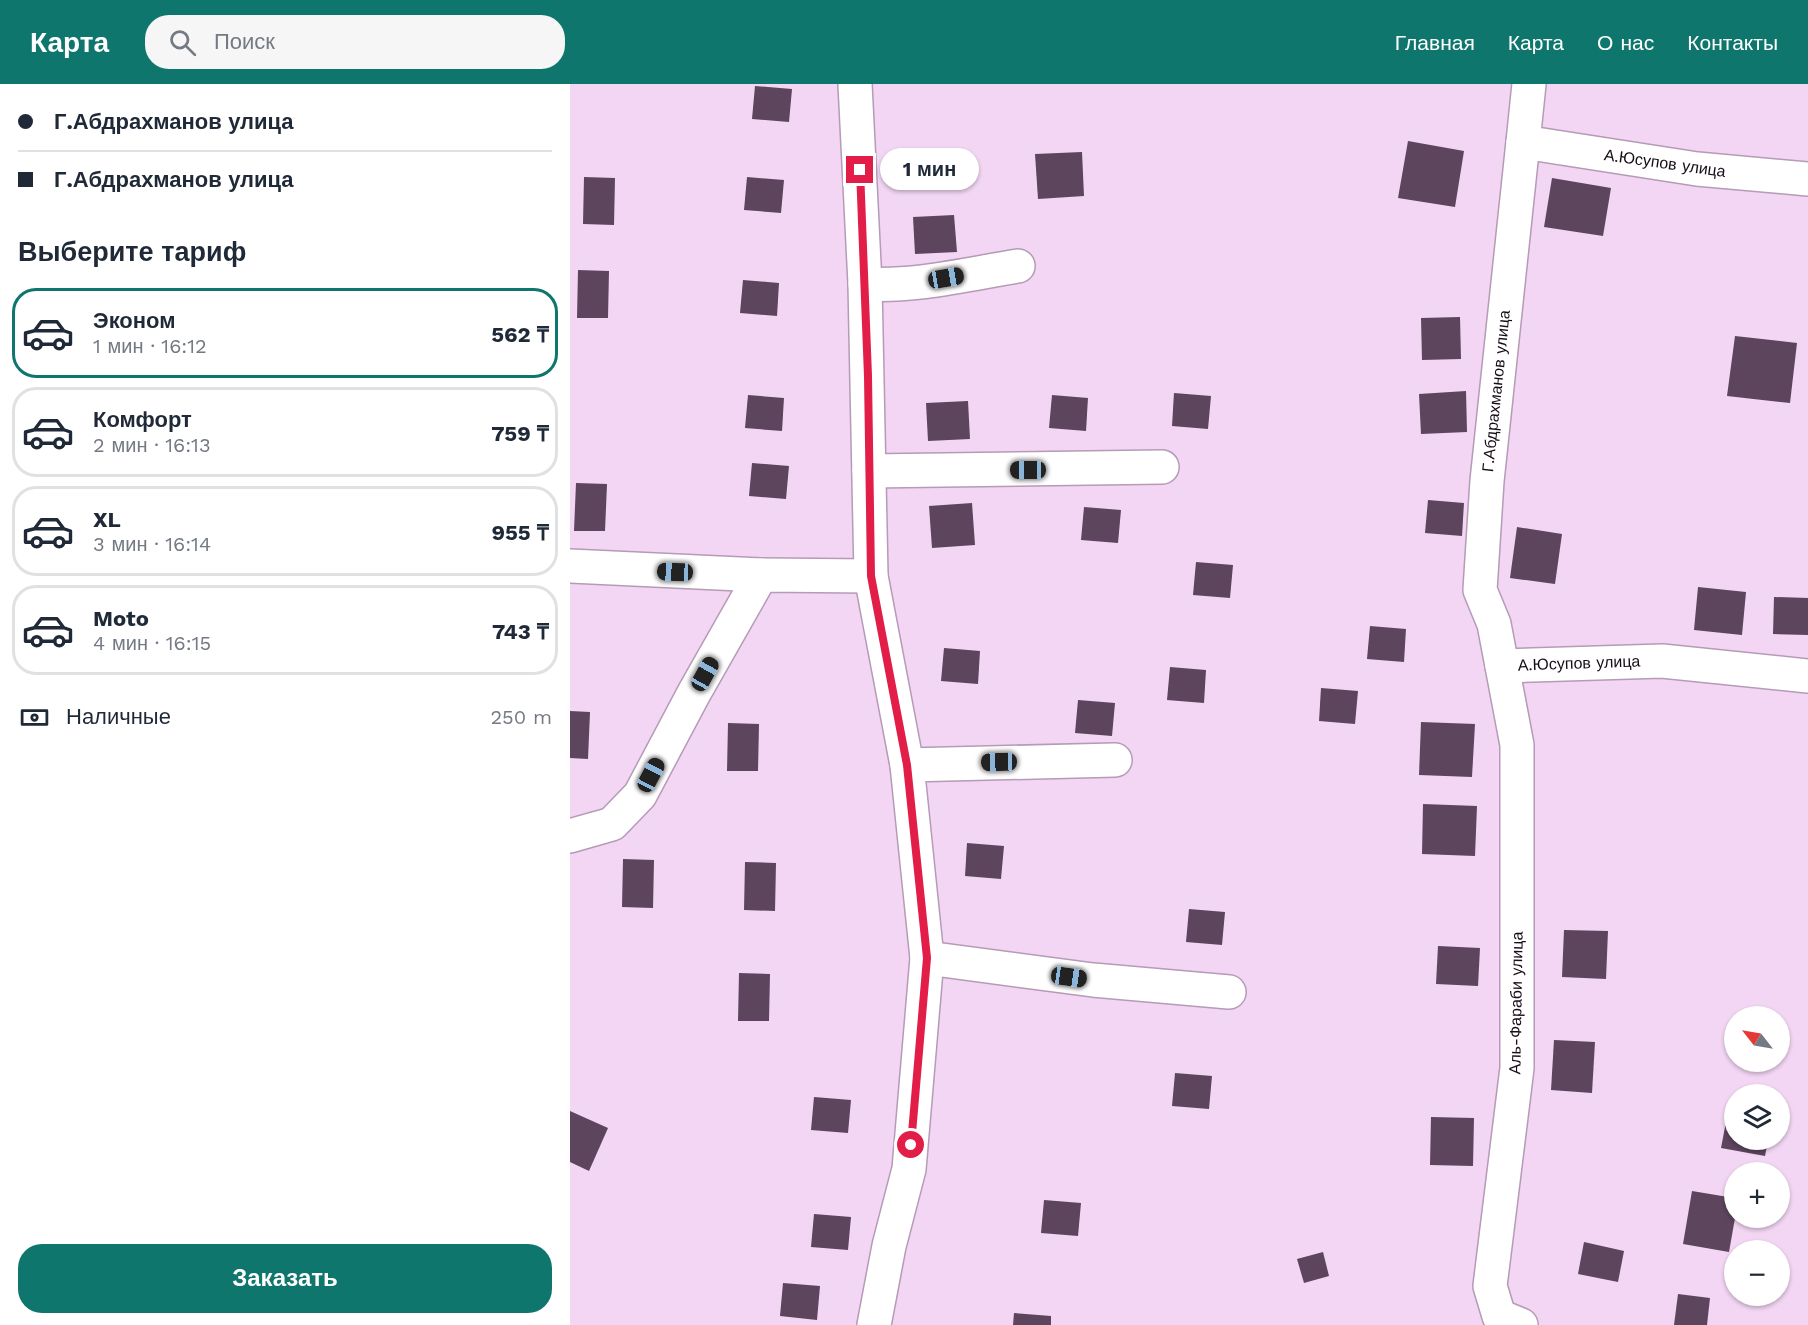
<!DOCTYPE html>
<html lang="ru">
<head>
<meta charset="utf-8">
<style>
  :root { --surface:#fff; --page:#f6f6f7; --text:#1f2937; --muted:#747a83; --line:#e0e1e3; --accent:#0f766e }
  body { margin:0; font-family:"Work Sans",sans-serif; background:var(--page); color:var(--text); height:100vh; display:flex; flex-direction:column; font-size:22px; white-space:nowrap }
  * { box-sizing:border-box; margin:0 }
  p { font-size:20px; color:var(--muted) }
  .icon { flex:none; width:33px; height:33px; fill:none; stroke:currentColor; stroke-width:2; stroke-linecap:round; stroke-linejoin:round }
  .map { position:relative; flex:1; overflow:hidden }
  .side { display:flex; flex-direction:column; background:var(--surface); width:570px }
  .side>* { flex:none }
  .top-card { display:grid; align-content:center; height:132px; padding:0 18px; background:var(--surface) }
  .needle { width:39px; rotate:301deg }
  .controls { position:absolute; left:1154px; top:922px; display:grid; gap:12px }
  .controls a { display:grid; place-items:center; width:66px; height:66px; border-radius:50%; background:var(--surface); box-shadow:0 2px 4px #0004; font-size:30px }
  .end { position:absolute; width:27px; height:27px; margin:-14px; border:8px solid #e11d48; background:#fff; box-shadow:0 0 0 3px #fff }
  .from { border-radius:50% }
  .bubble { position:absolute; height:42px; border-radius:21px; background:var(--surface); box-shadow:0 2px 4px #0004; font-size:20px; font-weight:700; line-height:42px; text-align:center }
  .car { position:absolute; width:18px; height:36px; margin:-18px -9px; border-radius:8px; box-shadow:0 0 4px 2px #0007; background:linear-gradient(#222 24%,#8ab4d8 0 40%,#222 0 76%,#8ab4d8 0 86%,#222 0) }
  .top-card b { display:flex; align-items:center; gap:21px; height:57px; font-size:22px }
  .top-card b+b { border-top:2px solid var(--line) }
  .top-card i { width:15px; height:15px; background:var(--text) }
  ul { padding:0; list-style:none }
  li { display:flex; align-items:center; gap:18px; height:90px; margin:0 12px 9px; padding:0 6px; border:3px solid var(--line); border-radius:24px }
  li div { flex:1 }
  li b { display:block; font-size:22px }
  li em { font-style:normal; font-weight:700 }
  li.selected { border-color:var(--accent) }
  li>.icon { width:54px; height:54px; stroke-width:1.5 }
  h2 { padding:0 18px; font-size:27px; line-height:72px }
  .pay { display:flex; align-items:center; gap:15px; height:66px; padding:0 18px; font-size:22px }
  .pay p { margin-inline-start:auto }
  .primary-button { display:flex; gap:12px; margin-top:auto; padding:12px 18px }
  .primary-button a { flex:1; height:69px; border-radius:24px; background:var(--accent); color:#fff; font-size:24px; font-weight:700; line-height:69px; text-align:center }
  header { display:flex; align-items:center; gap:36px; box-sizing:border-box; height:84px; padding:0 30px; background:var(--accent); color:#fff }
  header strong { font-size:28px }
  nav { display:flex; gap:33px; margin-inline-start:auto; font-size:21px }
  .search { width:420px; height:54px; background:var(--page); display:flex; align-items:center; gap:15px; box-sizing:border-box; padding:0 21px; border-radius:24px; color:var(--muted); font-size:22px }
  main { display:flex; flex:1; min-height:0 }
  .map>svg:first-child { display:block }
</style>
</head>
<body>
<header>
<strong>Карта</strong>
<div class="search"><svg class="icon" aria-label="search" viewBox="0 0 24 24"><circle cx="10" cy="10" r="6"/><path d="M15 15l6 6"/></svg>Поиск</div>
<nav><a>Главная</a><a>Карта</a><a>О нас</a><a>Контакты</a></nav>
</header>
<main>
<section class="side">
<div class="top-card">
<b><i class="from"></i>Г.Абдрахманов улица</b>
<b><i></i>Г.Абдрахманов улица</b>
</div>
<h2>Выберите тариф</h2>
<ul>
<li class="selected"><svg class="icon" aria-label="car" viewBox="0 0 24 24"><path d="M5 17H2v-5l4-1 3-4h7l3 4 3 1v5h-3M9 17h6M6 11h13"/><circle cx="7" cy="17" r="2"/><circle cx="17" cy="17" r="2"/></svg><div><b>Эконом</b><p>1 мин · 16:12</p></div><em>562 ₸</em></li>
<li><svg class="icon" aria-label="car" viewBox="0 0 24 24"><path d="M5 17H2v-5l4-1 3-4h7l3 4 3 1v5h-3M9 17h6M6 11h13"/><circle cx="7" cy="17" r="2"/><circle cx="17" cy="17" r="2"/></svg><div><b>Комфорт</b><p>2 мин · 16:13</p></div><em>759 ₸</em></li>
<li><svg class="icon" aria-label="car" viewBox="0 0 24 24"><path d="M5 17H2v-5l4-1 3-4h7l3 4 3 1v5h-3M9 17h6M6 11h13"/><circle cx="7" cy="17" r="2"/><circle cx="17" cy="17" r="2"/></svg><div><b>XL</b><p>3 мин · 16:14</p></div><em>955 ₸</em></li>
<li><svg class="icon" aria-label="car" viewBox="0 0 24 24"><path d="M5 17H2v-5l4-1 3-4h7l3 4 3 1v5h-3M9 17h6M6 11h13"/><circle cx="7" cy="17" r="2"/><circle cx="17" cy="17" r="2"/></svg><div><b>Moto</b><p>4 мин · 16:15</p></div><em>743 ₸</em></li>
</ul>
<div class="pay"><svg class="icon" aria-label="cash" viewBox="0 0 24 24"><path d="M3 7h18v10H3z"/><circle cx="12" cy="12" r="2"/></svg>Наличные<p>250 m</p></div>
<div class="primary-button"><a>Заказать</a></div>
</section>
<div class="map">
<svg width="1238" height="1241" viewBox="0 0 1238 1241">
  <rect width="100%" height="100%" fill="#f2d6f3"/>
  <g fill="#5c455d">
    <polygon points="185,2 222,5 219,38 182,35"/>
    <polygon points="838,57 894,67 885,123 828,114"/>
    <polygon points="512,68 514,112 468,115 465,70"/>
    <polygon points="14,93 45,94 44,141 13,140"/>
    <polygon points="177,93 214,96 211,129 174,126"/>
    <polygon points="982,94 1041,104 1033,152 974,143"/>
    <polygon points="384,131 387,168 345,170 343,133"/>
    <polygon points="8,186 39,187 38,234 7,234"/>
    <polygon points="173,196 209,199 207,232 170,229"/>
    <polygon points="890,233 891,275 852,276 851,234"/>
    <polygon points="1165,252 1227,259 1220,319 1157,312"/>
    <polygon points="896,307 897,348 851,350 849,310"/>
    <polygon points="604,309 641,312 638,345 602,342"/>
    <polygon points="178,311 214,314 212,347 175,344"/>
    <polygon points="482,311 518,314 516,347 479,344"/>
    <polygon points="398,317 400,355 358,357 356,319"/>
    <polygon points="182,379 219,382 216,415 179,412"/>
    <polygon points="6,399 37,400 35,447 4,447"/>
    <polygon points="858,416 894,419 892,452 855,449"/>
    <polygon points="402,419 405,461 362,464 359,422"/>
    <polygon points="514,423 551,426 548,459 511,456"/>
    <polygon points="947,443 992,450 985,500 940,494"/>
    <polygon points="626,478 663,481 660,514 623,511"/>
    <polygon points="1128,503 1176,508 1172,551 1124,546"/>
    <polygon points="1204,513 1238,514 1238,551 1203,550"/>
    <polygon points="800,542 836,545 834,578 797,575"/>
    <polygon points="374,564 410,567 408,600 371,597"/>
    <polygon points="600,583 636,586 634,619 597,616"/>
    <polygon points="751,604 788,607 785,640 749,637"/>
    <polygon points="508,616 545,619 542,652 505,649"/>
    <polygon points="0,627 20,628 18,675 0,674"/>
    <polygon points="851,638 905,640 902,693 849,691"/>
    <polygon points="158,639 189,640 188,687 157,687"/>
    <polygon points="853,720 907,722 905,772 852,770"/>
    <polygon points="397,759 434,762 431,795 395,792"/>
    <polygon points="53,775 84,776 83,824 52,823"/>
    <polygon points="175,778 206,779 205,827 174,826"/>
    <polygon points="619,825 655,828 652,861 616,858"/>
    <polygon points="994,846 1038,847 1036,895 992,893"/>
    <polygon points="868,862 910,864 908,902 866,900"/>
    <polygon points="169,889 200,890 199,937 168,937"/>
    <polygon points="984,956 1025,958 1022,1009 981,1006"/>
    <polygon points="605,989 642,992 639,1025 602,1022"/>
    <polygon points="244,1013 281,1016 278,1049 241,1046"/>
    <polygon points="1160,1017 1164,1018 1164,1056 1198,1056 1195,1072 1151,1064"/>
    <polygon points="0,1027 38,1044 19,1087 0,1078"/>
    <polygon points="861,1033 904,1034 903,1082 860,1081"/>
    <polygon points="1122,1107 1164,1114 1165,1134 1159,1168 1113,1160"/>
    <polygon points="474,1116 511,1119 508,1152 471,1149"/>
    <polygon points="244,1130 281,1133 278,1166 241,1163"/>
    <polygon points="1014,1158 1054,1167 1048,1198 1008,1190"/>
    <polygon points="753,1168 759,1192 734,1199 727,1175"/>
    <polygon points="213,1199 250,1202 247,1236 210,1232"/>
    <polygon points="1108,1210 1140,1214 1137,1241 1104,1241"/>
    <polygon points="444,1229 481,1232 481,1241 443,1241"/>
  </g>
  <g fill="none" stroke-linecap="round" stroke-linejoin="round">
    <defs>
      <g id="minor">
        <polyline points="285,0 295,200 301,492 337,681 357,874 339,1085 319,1162 304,1241"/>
        <polyline points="959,0 953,58 1127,85 1238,95"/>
        <polyline points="953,58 917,397 910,506 924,540 932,582 1092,577 1238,592"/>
        <path d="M295,200C346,203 398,190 448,182"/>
        <polyline points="299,387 592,383"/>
        <polyline points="0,482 191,491"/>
        <polyline points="932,582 947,661 947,984 920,1202 929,1232 951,1241"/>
        <polyline points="337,681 545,676"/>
        <polyline points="0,752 42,740 70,711 124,609 191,491 301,492"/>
        <polyline points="357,874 523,896 659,908"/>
      </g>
    </defs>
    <use href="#minor" stroke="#b59bb6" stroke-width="36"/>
    <use href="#minor" stroke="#fff" stroke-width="33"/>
  </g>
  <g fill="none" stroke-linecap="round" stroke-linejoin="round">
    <polyline stroke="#e11d48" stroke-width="8" points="290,86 298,292 301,492 337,681 357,874 341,1061"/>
  </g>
  <g text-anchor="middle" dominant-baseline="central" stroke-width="6" stroke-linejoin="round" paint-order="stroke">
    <g font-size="16" fill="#160d17" stroke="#fff">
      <text transform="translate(1095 79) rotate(8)">А.Юсупов улица</text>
      <text transform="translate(926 307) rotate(-84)">Г.Абдрахманов улица</text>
      <text transform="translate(1009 579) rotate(-2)">А.Юсупов улица</text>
      <text transform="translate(946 919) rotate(-89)">Аль-Фараби улица</text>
    </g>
  </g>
</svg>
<div class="controls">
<a><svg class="needle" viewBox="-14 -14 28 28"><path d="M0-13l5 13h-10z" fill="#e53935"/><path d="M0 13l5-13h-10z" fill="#747a83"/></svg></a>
<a><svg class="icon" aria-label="layers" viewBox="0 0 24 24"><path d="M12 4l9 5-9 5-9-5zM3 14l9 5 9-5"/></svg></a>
<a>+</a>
<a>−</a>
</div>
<i class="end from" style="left:341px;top:1061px"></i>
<i class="end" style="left:290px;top:86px"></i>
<div class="bubble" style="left:310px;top:64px;width:99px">1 мин</div>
<i class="car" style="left:376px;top:194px;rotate:80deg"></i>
<i class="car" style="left:458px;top:386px;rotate:270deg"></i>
<i class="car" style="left:105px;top:488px;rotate:272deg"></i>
<i class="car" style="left:135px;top:590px;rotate:29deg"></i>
<i class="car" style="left:429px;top:678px;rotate:269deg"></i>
<i class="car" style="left:81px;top:691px;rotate:28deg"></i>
<i class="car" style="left:499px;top:893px;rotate:98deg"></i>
</div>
</main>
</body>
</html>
